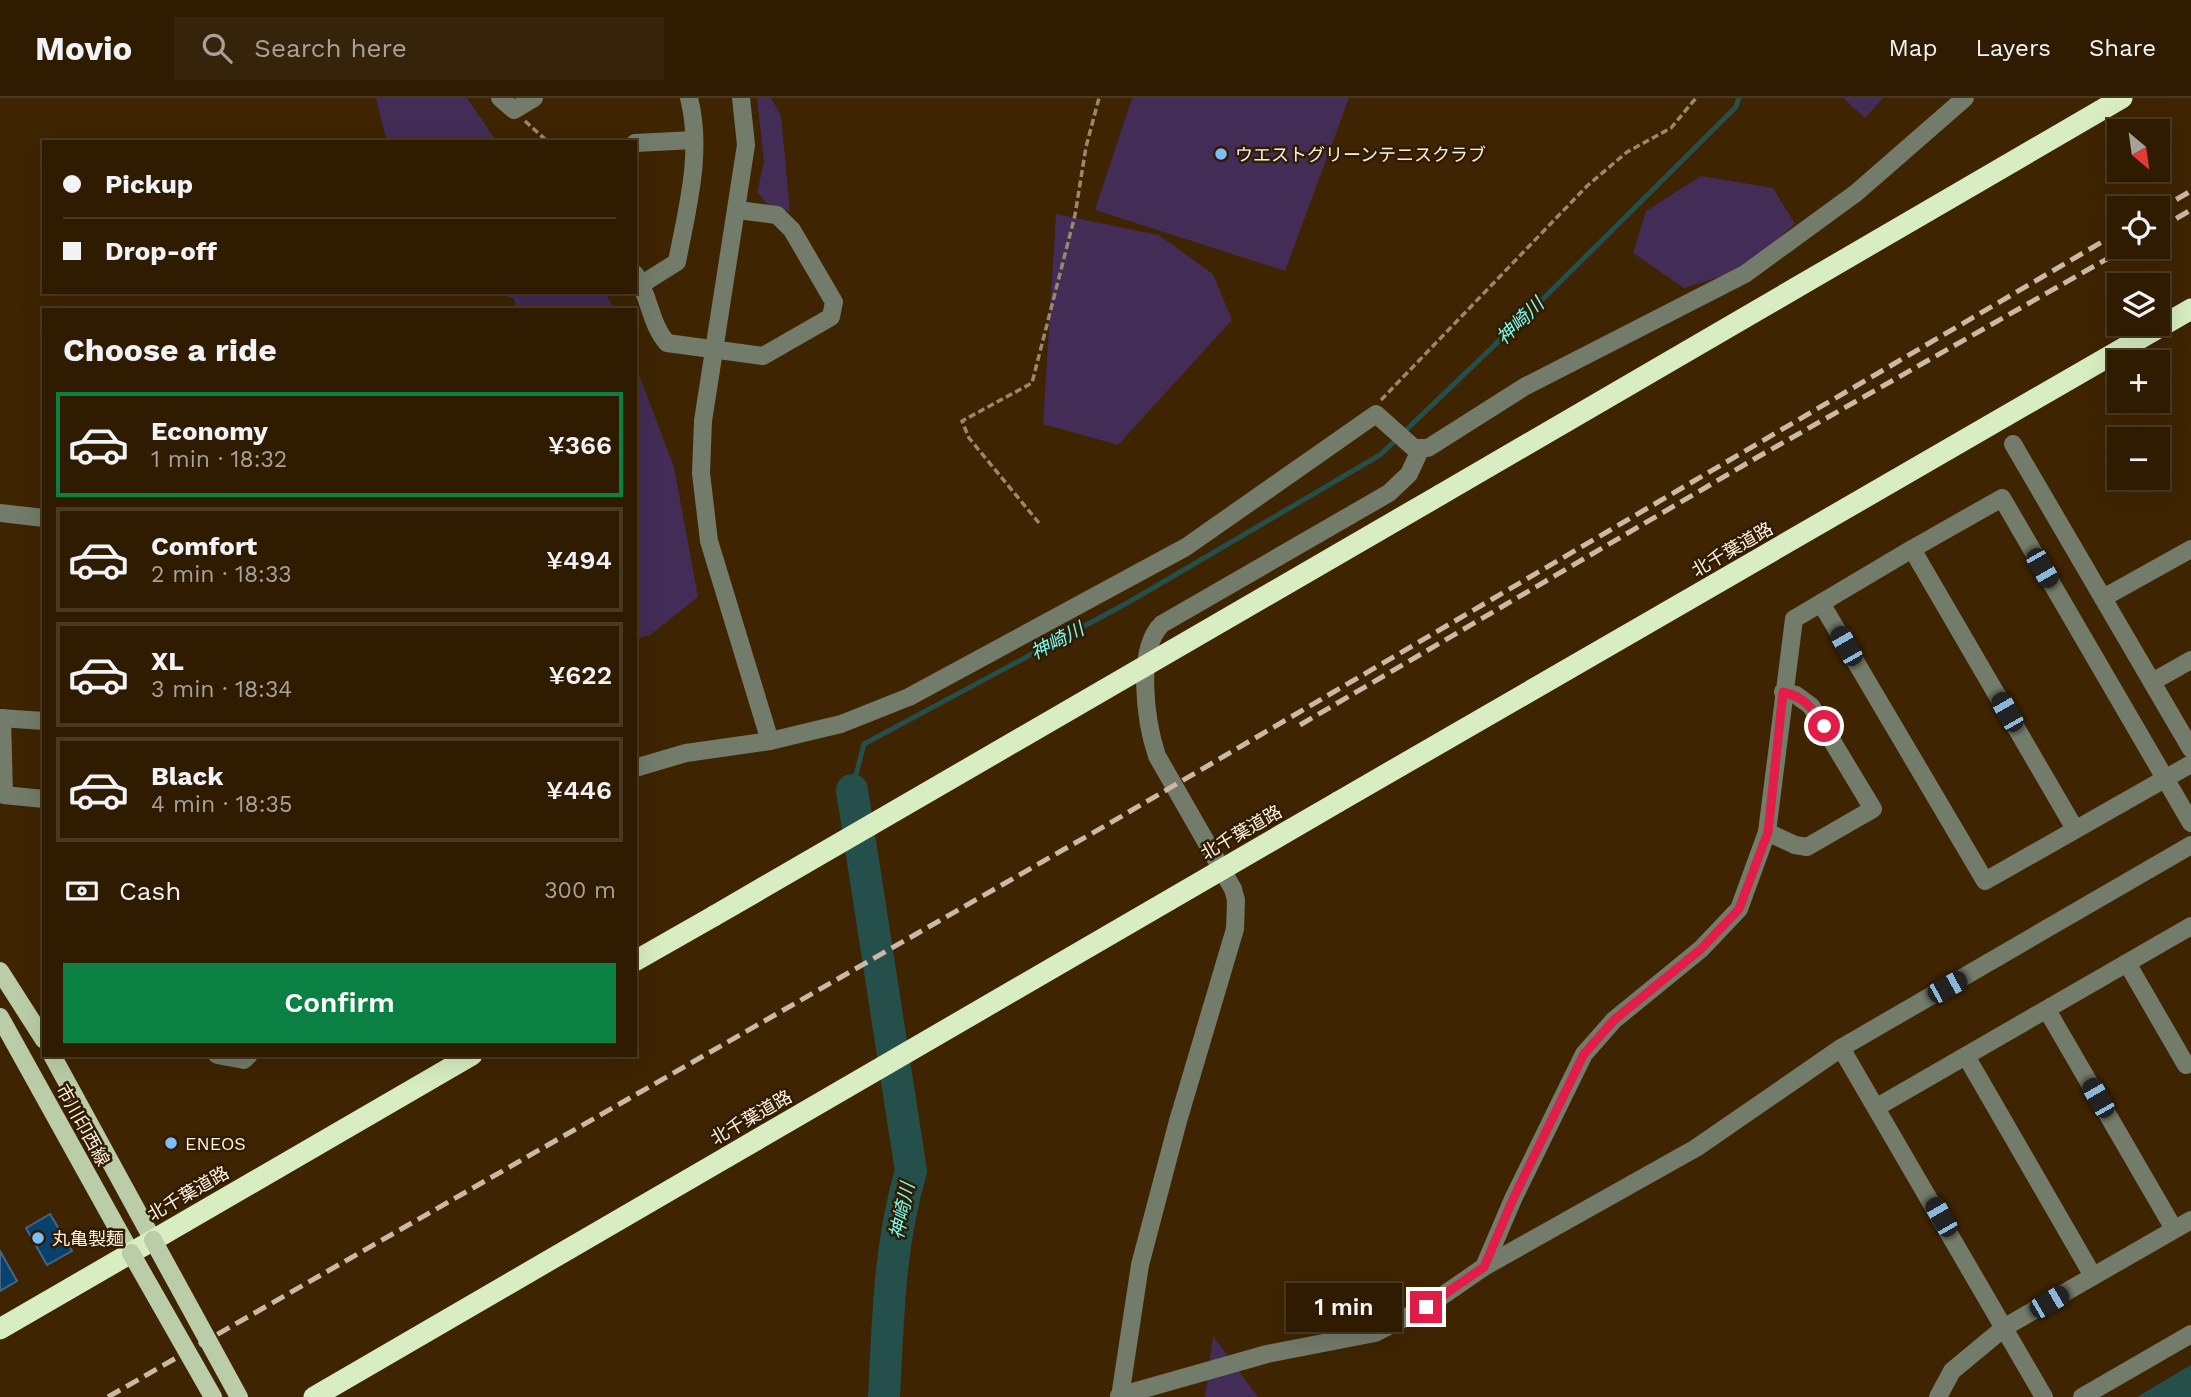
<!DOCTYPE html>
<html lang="en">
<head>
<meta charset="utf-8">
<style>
  :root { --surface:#2e1b00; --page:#36240a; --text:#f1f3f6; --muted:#a7a199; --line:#493922; --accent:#0b8043 }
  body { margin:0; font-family:"Work Sans","Noto Sans JP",sans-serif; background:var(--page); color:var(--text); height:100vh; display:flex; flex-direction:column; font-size:26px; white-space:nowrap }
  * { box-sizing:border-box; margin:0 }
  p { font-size:23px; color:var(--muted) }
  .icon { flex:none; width:38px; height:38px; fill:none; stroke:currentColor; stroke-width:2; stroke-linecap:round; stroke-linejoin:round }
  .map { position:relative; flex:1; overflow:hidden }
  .details { position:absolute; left:42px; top:210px; width:595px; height:749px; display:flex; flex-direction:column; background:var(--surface); border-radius:0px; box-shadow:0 7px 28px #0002,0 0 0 2px var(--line) }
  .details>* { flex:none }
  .guide { position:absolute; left:42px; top:42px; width:595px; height:154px; border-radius:0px; box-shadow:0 7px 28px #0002,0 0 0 2px var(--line); display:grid; align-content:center; height:154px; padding:0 21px; background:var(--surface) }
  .needle { width:46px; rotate:151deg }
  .fabs { position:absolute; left:2107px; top:21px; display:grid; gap:14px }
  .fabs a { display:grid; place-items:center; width:63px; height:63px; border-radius:0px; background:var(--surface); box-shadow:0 7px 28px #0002,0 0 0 2px var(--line); font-size:35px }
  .end { position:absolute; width:32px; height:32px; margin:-16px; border:9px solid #e11d48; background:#fff; box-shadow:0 0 0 4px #fff }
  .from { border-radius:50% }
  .bubble { position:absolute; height:49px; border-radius:0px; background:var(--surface); box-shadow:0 7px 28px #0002,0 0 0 2px var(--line); font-size:23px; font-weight:600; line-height:49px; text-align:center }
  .car { position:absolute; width:21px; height:42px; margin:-21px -10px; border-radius:9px; box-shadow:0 0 5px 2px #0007; background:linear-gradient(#222 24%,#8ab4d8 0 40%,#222 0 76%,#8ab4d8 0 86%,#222 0) }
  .guide b { display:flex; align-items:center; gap:24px; height:66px; font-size:26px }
  .guide b+b { border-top:2px solid var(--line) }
  .guide i { width:18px; height:18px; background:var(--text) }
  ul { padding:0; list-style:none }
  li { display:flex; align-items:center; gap:21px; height:105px; margin:0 14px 10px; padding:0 7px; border:4px solid var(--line); border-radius:0px }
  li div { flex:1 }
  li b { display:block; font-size:26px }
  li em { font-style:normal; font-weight:600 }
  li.current { border-color:var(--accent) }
  li>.icon { width:63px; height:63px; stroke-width:1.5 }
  h2 { padding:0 21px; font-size:32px; line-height:84px }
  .pay { display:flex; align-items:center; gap:18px; height:77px; padding:0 21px; font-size:26px }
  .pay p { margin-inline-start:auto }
  .cta { display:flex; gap:14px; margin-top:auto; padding:14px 21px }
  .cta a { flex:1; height:80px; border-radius:0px; background:var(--accent); color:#fff; font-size:28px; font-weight:600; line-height:80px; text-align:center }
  header { display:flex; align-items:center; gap:42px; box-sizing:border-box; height:98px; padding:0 35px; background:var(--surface); border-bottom:2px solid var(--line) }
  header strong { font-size:33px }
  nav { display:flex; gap:38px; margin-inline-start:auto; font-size:24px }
  .search { width:490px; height:63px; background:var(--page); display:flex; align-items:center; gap:18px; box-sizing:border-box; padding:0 24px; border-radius:0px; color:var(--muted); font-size:26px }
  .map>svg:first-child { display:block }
</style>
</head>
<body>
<header>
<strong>Movio</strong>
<div class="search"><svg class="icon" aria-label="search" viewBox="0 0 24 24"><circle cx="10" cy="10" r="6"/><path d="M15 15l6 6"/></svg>Search here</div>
<nav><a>Map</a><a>Layers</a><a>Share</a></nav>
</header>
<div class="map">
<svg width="2191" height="1299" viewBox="0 0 2191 1299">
  <rect width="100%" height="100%" fill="#3e2400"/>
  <g fill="#432c55">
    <polygon points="376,0 467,0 497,44 383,44 386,41"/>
    <polygon points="757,0 771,0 781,17 790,114 766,105 757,94 764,64"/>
    <polygon points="1132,0 1349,0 1285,173 1095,112"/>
    <polygon points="1843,0 1883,0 1865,20"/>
    <polygon points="1701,78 1773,90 1795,126 1742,172 1684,190 1633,155 1646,113"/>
    <polygon points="1056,116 1159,137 1213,176 1232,222 1118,347 1043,326"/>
    <polygon points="495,194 605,194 615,212 516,212 514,201"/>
    <polygon points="635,266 674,369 698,499 650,537 635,541"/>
    <polygon points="1213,1238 1258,1299 1205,1299"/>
  </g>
  <polygon fill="#254f4b" points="2191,1267 2191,1299 2137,1299"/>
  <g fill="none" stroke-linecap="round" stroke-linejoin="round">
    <polyline stroke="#254f4b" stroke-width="5" points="852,692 864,646 1129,504 1380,357 1549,195 1736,9 1739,0"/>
    <path stroke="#254f4b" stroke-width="32" d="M852,692L911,1073C889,1147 888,1222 884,1299"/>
  </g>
  <g fill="#08416e" stroke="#456584" stroke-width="2">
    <polygon points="50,1116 72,1153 47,1167 26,1130"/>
    <polygon points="0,1153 17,1183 0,1193"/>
  </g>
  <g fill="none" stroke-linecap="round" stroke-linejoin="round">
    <g stroke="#9b876d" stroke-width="3.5" stroke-dasharray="7 3.5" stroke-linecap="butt">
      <polyline points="525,23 548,44"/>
      <polyline points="1381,302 1587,88 1627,54 1671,30 1696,0"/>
      <polyline points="1039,425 969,340 962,323 1032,285 1075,117 1086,49 1099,0"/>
    </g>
    <g stroke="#737b6a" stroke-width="18">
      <polyline points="500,0 514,12 534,0"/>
      <polyline points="741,0 746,47 703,323 701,375 709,443 770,643"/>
      <polyline points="635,45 694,42"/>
      <path d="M635,176C650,198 650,226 667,245L763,258L831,219L834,204L792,132L777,117L738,112"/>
      <path d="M642,186L677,164C687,111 703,54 689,0"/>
      <polyline points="2013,346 2191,651"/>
      <polyline points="0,415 44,420"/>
      <polyline points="2103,500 2191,451"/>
      <polyline points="1821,505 1912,451"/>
      <polyline points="2152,584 2191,562"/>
      <polyline points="0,620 44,623"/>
      <polyline points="2,620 4,697 44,701"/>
      <polyline points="635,670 686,655 770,643 841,626 909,599 1186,449 1376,316 1414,350 1428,350 1524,289 1745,176 1856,95 1965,0"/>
      <polyline points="2075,731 1912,451 2002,400 2191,725"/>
      <polyline points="1767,734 1795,747 1807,749 1873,711 1811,608 1796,597 1783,594"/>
      <polyline points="2127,865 2186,967"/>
      <polyline points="2047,912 2174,1131"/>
      <polyline points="1841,950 2044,1299"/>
      <polyline points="217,957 244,962 249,957"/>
      <polyline points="1966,958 2093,1178"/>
      <polyline points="1877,1009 2191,828"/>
      <polyline points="1484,1169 1696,1050 1841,950 2191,747"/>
      <polyline points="1119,1298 1267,1256 1375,1235 1426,1209 1484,1169 1513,1101 1584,956 1614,922 1701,851 1739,811 1767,734 1794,521 1821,505 1985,783 2191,666"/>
      <path d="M1120,1299L1140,1167L1178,1023L1235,831L1236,802L1233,791L1157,658C1146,625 1135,552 1162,526L1389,395L1409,376L1421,350"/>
      <polyline points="1938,1299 1952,1273 2005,1229 2191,1122"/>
      <polyline points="2082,1299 2191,1236"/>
    </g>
    <g stroke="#bbcda8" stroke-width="18">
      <polyline points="0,873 44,942"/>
      <polyline points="0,919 131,1155"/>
      <polyline points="52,957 153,1142"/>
    </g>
    <g stroke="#d8edc1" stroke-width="21">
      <polyline points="1440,397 2122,0"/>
      <polyline points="1338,704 2191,211"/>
      <polyline points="635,863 714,818"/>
      <polyline points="0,1231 472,957"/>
      <polyline points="314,1299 727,1059"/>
    </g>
    <g stroke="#cab9a5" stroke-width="5" stroke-dasharray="14 7" stroke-linecap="butt">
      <polyline points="2158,112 2191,93"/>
      <polyline points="2158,131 2191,112"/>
      <polyline points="1300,627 1756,360 2128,149"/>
      <polyline points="108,1299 1110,725 2119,134"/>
    </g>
    <g stroke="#bbcda8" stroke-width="18">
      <polyline points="153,1142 239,1299"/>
      <polyline points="131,1155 213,1299"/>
    </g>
    <g stroke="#d8edc1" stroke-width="21">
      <polyline points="714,818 1440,397"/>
      <polyline points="727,1059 1338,704"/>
    </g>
  </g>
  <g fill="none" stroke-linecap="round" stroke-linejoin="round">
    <path stroke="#e11d48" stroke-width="9" d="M1426,1209L1484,1169L1513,1101L1584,956L1614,922L1701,851L1739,811L1768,734L1783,594C1804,599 1813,610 1824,628"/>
  </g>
  <g fill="#7fbdf9" stroke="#301c03" stroke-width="2.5">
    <circle cx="1221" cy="56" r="7"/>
    <circle cx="171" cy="1045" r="7"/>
    <circle cx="38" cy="1140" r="7"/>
  </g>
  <g text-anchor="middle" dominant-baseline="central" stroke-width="5" stroke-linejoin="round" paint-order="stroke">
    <g font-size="18" fill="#fef0e1" stroke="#301c03" text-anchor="start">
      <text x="1235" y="56">ウエストグリーンテニスクラブ</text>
      <text x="185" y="1045">ENEOS</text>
      <text x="52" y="1140">丸亀製麺</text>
    </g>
    <g font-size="18" fill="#fef0e1" stroke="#301c03">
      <text transform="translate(1732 451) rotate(-30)">北千葉道路</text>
      <text transform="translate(1241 734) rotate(-30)">北千葉道路</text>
      <text transform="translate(751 1019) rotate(-30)">北千葉道路</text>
      <text transform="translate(83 1027) rotate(61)">市川印西線</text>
      <text transform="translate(188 1095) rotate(-30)">北千葉道路</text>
    </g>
    <g font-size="19" font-style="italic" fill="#78fdf2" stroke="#301c03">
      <text transform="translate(1520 223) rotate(-44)">神崎川</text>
      <text transform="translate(1057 543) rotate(-28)">神崎川</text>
      <text transform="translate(902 1113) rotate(-78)">神崎川</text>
    </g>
  </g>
</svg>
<div class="fabs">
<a><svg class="needle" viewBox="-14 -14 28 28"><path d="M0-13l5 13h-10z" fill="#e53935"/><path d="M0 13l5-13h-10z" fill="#a7a199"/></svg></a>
<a><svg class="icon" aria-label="locate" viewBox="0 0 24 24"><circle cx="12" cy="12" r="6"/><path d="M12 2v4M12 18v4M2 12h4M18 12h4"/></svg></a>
<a><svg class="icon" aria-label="layers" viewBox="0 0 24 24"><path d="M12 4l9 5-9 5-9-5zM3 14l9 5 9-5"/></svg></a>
<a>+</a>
<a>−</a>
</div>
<i class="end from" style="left:1824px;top:628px"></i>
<i class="end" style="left:1426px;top:1209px"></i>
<div class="bubble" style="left:1286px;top:1185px;width:116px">1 min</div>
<i class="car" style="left:2042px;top:470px;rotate:150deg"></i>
<i class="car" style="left:1846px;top:548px;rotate:330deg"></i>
<i class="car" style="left:2007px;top:614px;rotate:330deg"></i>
<i class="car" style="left:1947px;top:889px;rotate:61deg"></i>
<i class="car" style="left:2098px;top:1000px;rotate:330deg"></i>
<i class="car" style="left:1941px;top:1119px;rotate:330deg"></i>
<i class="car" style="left:2049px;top:1204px;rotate:60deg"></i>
<div class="guide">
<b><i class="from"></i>Pickup</b>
<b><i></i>Drop-off</b>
</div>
<section class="details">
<h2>Choose a ride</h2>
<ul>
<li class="current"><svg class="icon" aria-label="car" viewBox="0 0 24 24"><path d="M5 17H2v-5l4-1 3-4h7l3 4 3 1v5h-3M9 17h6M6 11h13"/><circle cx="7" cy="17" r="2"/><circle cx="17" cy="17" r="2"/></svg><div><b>Economy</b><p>1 min · 18:32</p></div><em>¥366</em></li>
<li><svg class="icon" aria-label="car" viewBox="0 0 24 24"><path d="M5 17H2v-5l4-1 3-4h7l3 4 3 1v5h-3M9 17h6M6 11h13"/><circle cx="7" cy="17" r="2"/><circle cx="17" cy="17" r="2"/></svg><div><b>Comfort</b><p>2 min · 18:33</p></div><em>¥494</em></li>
<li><svg class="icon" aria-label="car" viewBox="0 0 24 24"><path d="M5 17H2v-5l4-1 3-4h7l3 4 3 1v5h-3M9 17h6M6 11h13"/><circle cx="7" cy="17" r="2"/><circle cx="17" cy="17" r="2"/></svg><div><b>XL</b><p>3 min · 18:34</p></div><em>¥622</em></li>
<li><svg class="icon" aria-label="car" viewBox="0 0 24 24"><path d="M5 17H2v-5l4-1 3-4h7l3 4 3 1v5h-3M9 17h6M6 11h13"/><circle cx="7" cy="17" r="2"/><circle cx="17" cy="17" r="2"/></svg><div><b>Black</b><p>4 min · 18:35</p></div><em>¥446</em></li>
</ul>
<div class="pay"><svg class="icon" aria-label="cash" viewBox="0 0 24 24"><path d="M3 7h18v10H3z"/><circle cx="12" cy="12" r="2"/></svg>Cash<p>300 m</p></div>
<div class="cta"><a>Confirm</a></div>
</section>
</div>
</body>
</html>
